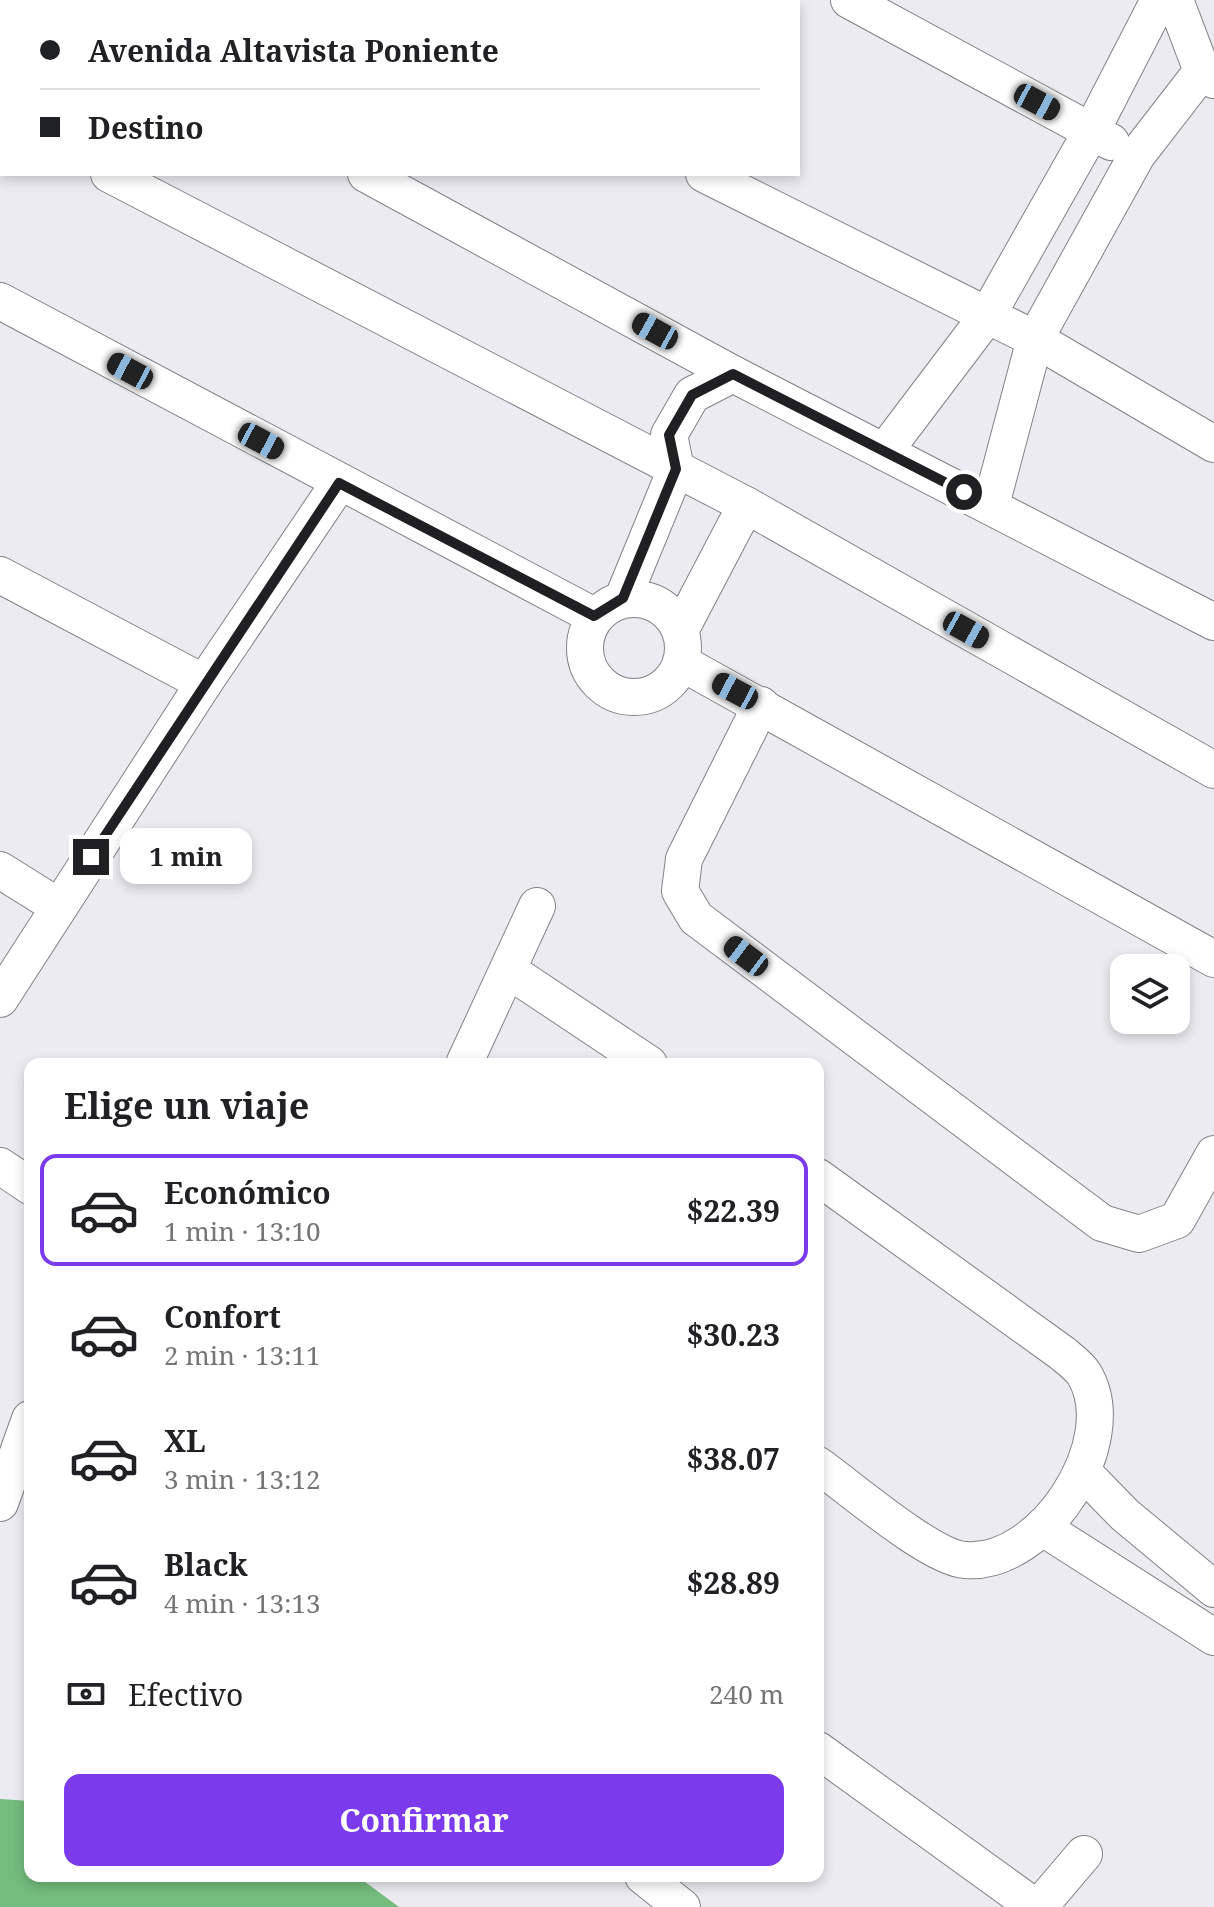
<!DOCTYPE html>
<html lang="es">
<head>
<meta charset="utf-8">
<style>
  :root { --surface:#fff; --page:#f2f2f2; --text:#202124; --muted:#757577; --line:#e0e0e0; --accent:#7c3aed }
  body { margin:0; font-family:"Noto Serif",serif; background:var(--page); color:var(--text); height:100vh; display:flex; flex-direction:column; font-size:30px; white-space:nowrap }
  * { box-sizing:border-box; margin:0 }
  p { font-size:26px; color:var(--muted) }
  .icon { flex:none; width:44px; height:44px; fill:none; stroke:currentColor; stroke-width:2; stroke-linecap:round; stroke-linejoin:round }
  .map { position:relative; flex:1; overflow:hidden }
  .side { position:absolute; left:24px; top:1058px; width:800px; height:824px; display:flex; flex-direction:column; background:var(--surface); border-radius:16px; box-shadow:0 4px 12px #0003 }
  .side>* { flex:none }
  .guide { position:absolute; left:0px; top:0px; width:800px; height:176px; box-shadow:0 4px 12px #0003; display:grid; align-content:center; height:176px; padding:0 40px; background:var(--surface) }
  .controls { position:absolute; left:1110px; top:954px; display:grid; gap:16px }
  .controls a { display:grid; place-items:center; width:80px; height:80px; border-radius:16px; background:var(--surface); box-shadow:0 4px 12px #0003; font-size:40px }
  .end { position:absolute; width:36px; height:36px; margin:-18px; border:10px solid #201f22; background:#fff; box-shadow:0 0 0 4px #fff }
  .from { border-radius:50% }
  .bubble { position:absolute; height:56px; border-radius:16px; background:var(--surface); box-shadow:0 4px 12px #0003; font-size:26px; font-weight:700; line-height:56px; text-align:center }
  .car { position:absolute; width:24px; height:48px; margin:-24px -12px; border-radius:10px; box-shadow:0 0 6px 2px #0007; background:linear-gradient(#222 24%,#8ab4d8 0 40%,#222 0 76%,#8ab4d8 0 86%,#222 0) }
  .guide b { display:flex; align-items:center; gap:28px; height:76px; font-size:30px }
  .guide b+b { border-top:2px solid var(--line) }
  .guide i { width:20px; height:20px; background:var(--text) }
  ul { padding:0; list-style:none }
  li { display:flex; align-items:center; gap:24px; height:112px; margin:0 16px 12px; padding:0 24px; border:4px solid transparent; border-radius:16px }
  li div { flex:1 }
  li b { display:block; font-size:30px }
  li em { font-style:normal; font-weight:700 }
  li.current { border-color:var(--accent) }
  li>.icon { width:72px; height:72px; stroke-width:1.5 }
  h2 { padding:0 40px; font-size:36px; line-height:96px }
  .pay { display:flex; align-items:center; gap:20px; height:88px; padding:0 40px; font-size:30px }
  .pay p { margin-inline-start:auto }
  .action { display:flex; gap:16px; margin-top:auto; padding:16px 40px }
  .action a { flex:1; height:92px; border-radius:16px; background:var(--accent); color:#fff; font-size:32px; font-weight:700; line-height:92px; text-align:center }
  .map>svg:first-child { display:block }
</style>
</head>
<body>
<div class="map">
<svg width="1214" height="1907" viewBox="0 0 1214 1907">
  <rect width="100%" height="100%" fill="#ebebf1"/>
  <polygon fill="#73bc7c" points="0,1799 30,1801 30,1876 357,1876 399,1907 0,1907"/>
  <g fill="none" stroke-linecap="round" stroke-linejoin="round">
    <defs>
      <g id="minor">
        <polyline points="55,0 58,2"/>
        <polyline points="391,0 394,2"/>
        <polyline points="849,0 1111,142"/>
        <polyline points="1175,0 1202,71 1214,80"/>
        <polyline points="464,2 467,0"/>
        <polyline points="711,2 712,0"/>
        <polyline points="0,114 2,115"/>
        <polyline points="109,174 746,505 1214,770"/>
        <polyline points="366,174 733,374 1214,622"/>
        <polyline points="704,174 1035,339 1214,444"/>
        <polyline points="0,301 594,616"/>
        <polyline points="884,452 987,316 1091,132 1159,0"/>
        <polyline points="991,505 1035,339 1137,155 1202,71"/>
        <polyline points="0,575 204,683"/>
        <polyline points="623,598 676,469 669,435 692,395 733,374"/>
        <circle cx="634" cy="648" r="49"/>
        <polyline points="681,629 746,505"/>
        <polyline points="682,663 1214,959"/>
        <polyline points="761,705 684,859 680,891 696,918 1102,1223 1139,1234 1177,1220 1214,1154"/>
        <polyline points="0,870 59,907"/>
        <polyline points="508,970 649,1064"/>
        <polyline points="0,999 204,683 339,483"/>
        <polyline points="464,1064 537,906"/>
        <polyline points="0,1166 30,1186"/>
        <path d="M818,1177L1062,1353C1069,1359 1079,1366 1084,1374C1125,1441 1042,1567 965,1560C931,1558 849,1487 818,1465"/>
        <polyline points="1083,1472 1125,1515 1214,1589"/>
        <polyline points="0,1503 30,1419"/>
        <polyline points="1043,1528 1214,1637"/>
        <polyline points="818,1750 1035,1907"/>
        <polyline points="643,1876 682,1907"/>
        <polyline points="1039,1907 1084,1854"/>
      </g>
    </defs>
    <use href="#minor" stroke="#818186" stroke-width="38"/>
    <use href="#minor" stroke="#fff" stroke-width="36"/>
  </g>
  <g fill="none" stroke-linecap="round" stroke-linejoin="round">
    <polyline stroke="#201f22" stroke-width="10" points="91,857 339,483 594,616 623,598 676,469 669,435 692,395 733,374 964,492"/>
  </g>
</svg>
<div class="controls">
<a><svg class="icon" aria-label="layers" viewBox="0 0 24 24"><path d="M12 4l9 5-9 5-9-5zM3 14l9 5 9-5"/></svg></a>
</div>
<i class="end from" style="left:964px;top:492px"></i>
<i class="end" style="left:91px;top:857px"></i>
<div class="bubble" style="left:120px;top:828px;width:132px">1 min</div>
<i class="car" style="left:1037px;top:102px;rotate:118deg"></i>
<i class="car" style="left:655px;top:331px;rotate:299deg"></i>
<i class="car" style="left:130px;top:371px;rotate:298deg"></i>
<i class="car" style="left:261px;top:441px;rotate:118deg"></i>
<i class="car" style="left:966px;top:630px;rotate:119deg"></i>
<i class="car" style="left:735px;top:691px;rotate:298deg"></i>
<i class="car" style="left:746px;top:956px;rotate:307deg"></i>
<div class="guide">
<b><i class="from"></i>Avenida Altavista Poniente</b>
<b><i></i>Destino</b>
</div>
<section class="side">
<h2>Elige un viaje</h2>
<ul>
<li class="current"><svg class="icon" aria-label="car" viewBox="0 0 24 24"><path d="M5 17H2v-5l4-1 3-4h7l3 4 3 1v5h-3M9 17h6M6 11h13"/><circle cx="7" cy="17" r="2"/><circle cx="17" cy="17" r="2"/></svg><div><b>Económico</b><p>1 min · 13:10</p></div><em>$22.39</em></li>
<li><svg class="icon" aria-label="car" viewBox="0 0 24 24"><path d="M5 17H2v-5l4-1 3-4h7l3 4 3 1v5h-3M9 17h6M6 11h13"/><circle cx="7" cy="17" r="2"/><circle cx="17" cy="17" r="2"/></svg><div><b>Confort</b><p>2 min · 13:11</p></div><em>$30.23</em></li>
<li><svg class="icon" aria-label="car" viewBox="0 0 24 24"><path d="M5 17H2v-5l4-1 3-4h7l3 4 3 1v5h-3M9 17h6M6 11h13"/><circle cx="7" cy="17" r="2"/><circle cx="17" cy="17" r="2"/></svg><div><b>XL</b><p>3 min · 13:12</p></div><em>$38.07</em></li>
<li><svg class="icon" aria-label="car" viewBox="0 0 24 24"><path d="M5 17H2v-5l4-1 3-4h7l3 4 3 1v5h-3M9 17h6M6 11h13"/><circle cx="7" cy="17" r="2"/><circle cx="17" cy="17" r="2"/></svg><div><b>Black</b><p>4 min · 13:13</p></div><em>$28.89</em></li>
</ul>
<div class="pay"><svg class="icon" aria-label="cash" viewBox="0 0 24 24"><path d="M3 7h18v10H3z"/><circle cx="12" cy="12" r="2"/></svg>Efectivo<p>240 m</p></div>
<div class="action"><a>Confirmar</a></div>
</section>
</div>
</body>
</html>
